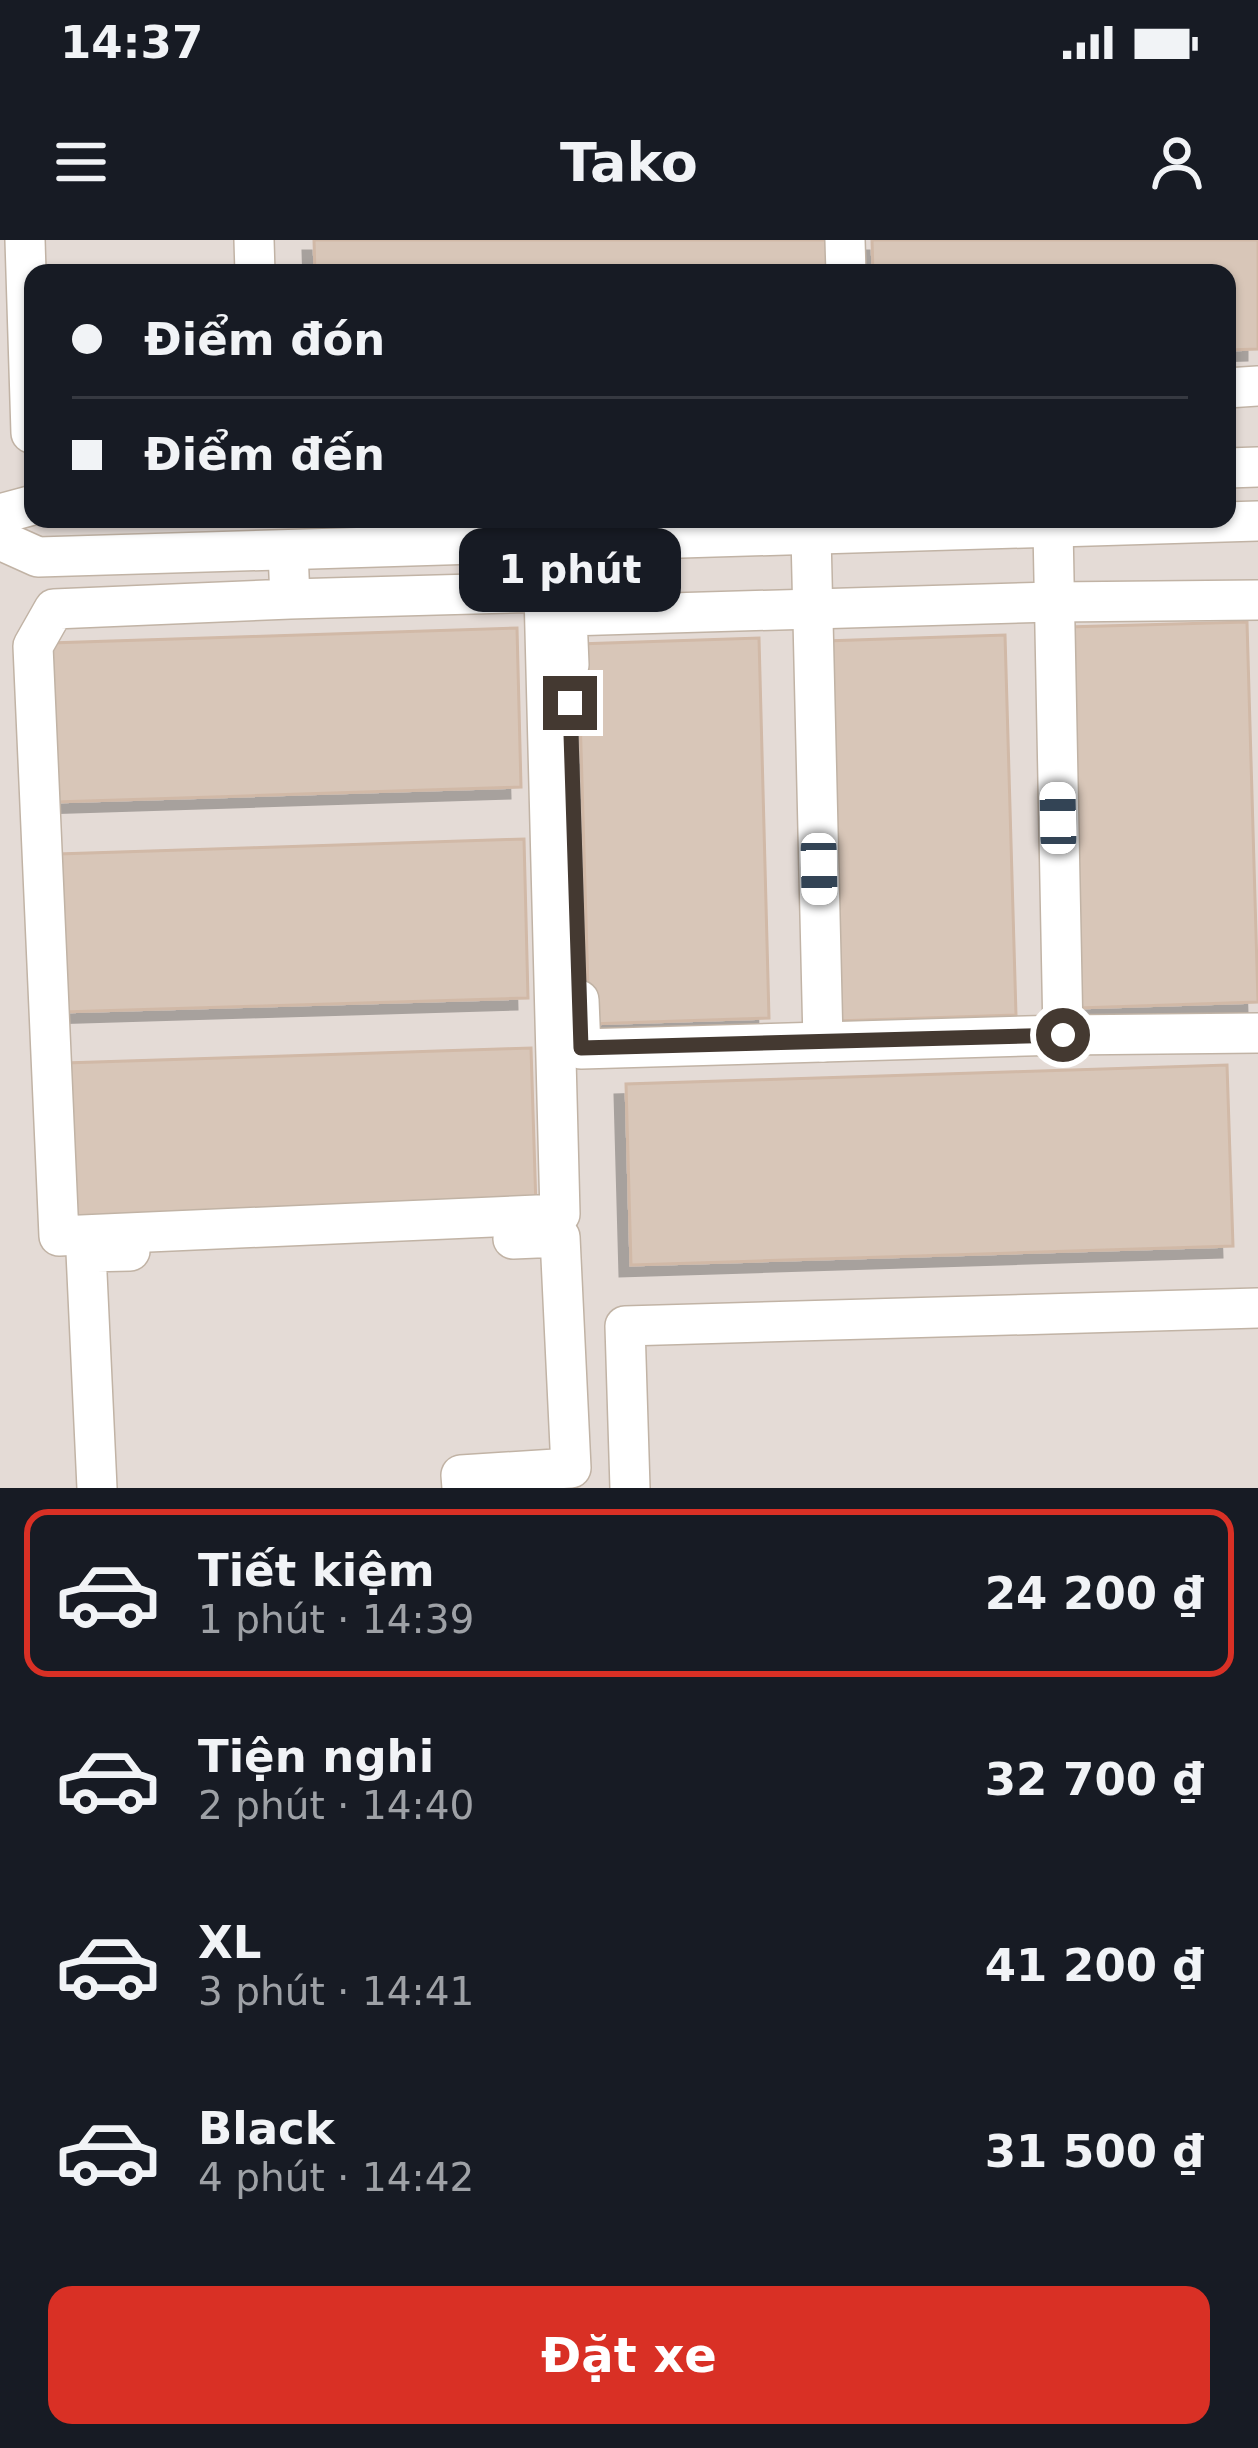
<!DOCTYPE html>
<html lang="vi">
<head>
<meta charset="utf-8">
<style>
  :root { --surface:#171b24; --page:#242831; --text:#f1f3f6; --muted:#9ea1a6; --line:#363941; --accent:#d93025 }
  body { margin:0; font-family:"DejaVu Sans",sans-serif; background:var(--page); color:var(--text); height:100vh; display:flex; flex-direction:column; font-size:45px; white-space:nowrap }
  * { box-sizing:border-box; margin:0 }
  p { font-size:39px; color:var(--muted) }
  .icon { flex:none; width:66px; height:66px; fill:none; stroke:currentColor; stroke-width:2; stroke-linecap:round; stroke-linejoin:round }
  .map { position:relative; height:1248px; overflow:hidden }
  .details { display:flex; flex-direction:column; background:var(--surface); flex:1 }
  .details>* { flex:none }
  .top-card { position:absolute; left:24px; top:24px; width:1212px; height:264px; border-radius:24px; box-shadow:0 3px 9px #0004; display:grid; align-content:center; height:264px; padding:0 48px; background:var(--surface) }
  .end { position:absolute; width:54px; height:54px; margin:-27px; border:15px solid #443931; background:#fff; box-shadow:0 0 0 6px #fff }
  .from { border-radius:50% }
  .bubble { position:absolute; height:84px; border-radius:24px; background:var(--surface); box-shadow:0 3px 9px #0004; font-size:39px; font-weight:700; line-height:84px; text-align:center }
  .car { position:absolute; width:36px; height:72px; margin:-36px -18px; border-radius:15px; box-shadow:0 0 9px 3px #0007; background:linear-gradient(#fff 24%,#345 0 40%,#fff 0 76%,#345 0 86%,#fff 0) }
  .top-card b { display:flex; align-items:center; gap:42px; height:114px; font-size:45px }
  .top-card b+b { border-top:3px solid var(--line) }
  .top-card i { width:30px; height:30px; background:var(--text) }
  ul { padding:21px 0 0; list-style:none }
  li { display:flex; align-items:center; gap:36px; height:168px; margin:0 24px 18px; padding:0 24px; border:6px solid transparent; border-radius:24px }
  li div { flex:1 }
  li b { display:block; font-size:45px }
  li em { font-style:normal; font-weight:700 }
  li.selected { border-color:var(--accent) }
  li>.icon { width:108px; height:108px; stroke-width:1.5 }
  .primary-button { display:flex; gap:24px; margin-top:auto; padding:24px 48px }
  .primary-button a { flex:1; height:138px; border-radius:24px; background:var(--accent); color:#fff; font-size:48px; font-weight:700; line-height:138px; text-align:center }
  .status { display:flex; justify-content:space-between; align-items:center; height:84px; padding:0 60px; background:var(--surface); direction:ltr }
  .status svg { height:33px; fill:currentColor }
  header { display:flex; justify-content:space-between; align-items:center; height:156px; padding:0 48px; background:var(--surface); font-size:54px; font-weight:700 }
  .map>svg:first-child { display:block }
</style>
</head>
<body>
<div class="status"><b>14:37</b><svg viewBox="0 0 49 12"><path d="M0 12V9h3v3zM5 12V6h3v6zM10 12V3h3v9zM15 12V0h3v12zM26 1h20v11H26zM47 4h2v5h-2z"/></svg></div>
<header><svg class="icon" aria-label="menu" viewBox="0 0 24 24"><path d="M4 6h16M4 12h16M4 18h16"/></svg>Tako<svg class="icon" aria-label="person" viewBox="0 0 24 24"><circle cx="12" cy="8" r="4"/><path d="M4 21q1-7 8-7t8 7"/></svg></header>
<div class="map">
<svg width="1258" height="1248" viewBox="0 0 1258 1248">
  <defs>
    <filter id="shadow"><feDropShadow dx="-11" dy="11" stdDeviation="0" flood-color="#0004"/></filter>
  </defs>
  <rect width="100%" height="100%" fill="#f3eae0"/>
  <path fill="#e4dbd6" fill-rule="evenodd" d="M0,0H1258V1248H0ZM33,33H1227V279H33Z"/>
  <g fill="#d8c6b8" stroke="#d1b9a7" stroke-width="3" filter="url(#shadow)">
    <polygon points="314,0 829,0 830,33 315,33"/>
    <polygon points="872,0 1258,0 1258,109 1227,110 1227,33 873,33"/>
    <polygon points="1247,382 1258,762 1078,768 1067,387"/>
    <polygon points="517,388 521,547 55,562 50,403"/>
    <polygon points="1005,395 1016,775 836,781 825,401"/>
    <polygon points="759,398 769,778 589,784 578,404"/>
    <polygon points="524,599 528,758 62,772 58,614"/>
    <polygon points="531,808 536,967 70,981 65,823"/>
    <polygon points="1227,825 1233,1006 631,1025 626,844"/>
  </g>
  <g fill="none" stroke-linecap="round" stroke-linejoin="round">
    <defs>
      <g id="minor">
        <polyline points="25,0 31,193"/>
        <polyline points="254,0 255,33"/>
        <polyline points="845,0 846,33"/>
        <polyline points="1227,148 1258,146"/>
        <polyline points="1227,228 1258,227"/>
        <polyline points="0,274 33,265"/>
        <polyline points="811,295 823,802"/>
        <polyline points="0,300 38,317 1258,281"/>
        <polyline points="288,311 290,359 54,369 33,406 59,996 560,974 544,352 290,359"/>
        <polyline points="569,425 567,376 1054,362 1258,360"/>
        <polyline points="579,760 581,809 1063,795 1053,288"/>
        <polyline points="1063,795 1258,793"/>
        <polyline points="97,1248 86,1012 130,1011"/>
        <polyline points="462,1248 461,1235 571,1228 560,997 513,999"/>
        <polyline points="630,1248 625,1086 1258,1068"/>
      </g>
    </defs>
    <use href="#minor" stroke="#c1b3a5" stroke-width="42"/>
    <use href="#minor" stroke="#fff" stroke-width="39"/>
  </g>
  <g fill="none" stroke-linecap="round" stroke-linejoin="round">
    <polyline stroke="#443931" stroke-width="15" points="570,463 581,808 1063,795"/>
  </g>
</svg>
<i class="end from" style="left:1063px;top:795px"></i>
<i class="end" style="left:570px;top:463px"></i>
<div class="bubble" style="left:459px;top:288px;width:222px">1 phút</div>
<i class="car" style="left:1058px;top:578px;rotate:359deg"></i>
<i class="car" style="left:819px;top:629px;rotate:179deg"></i>
<div class="top-card">
<b><i class="from"></i>Điểm đón</b>
<b><i></i>Điểm đến</b>
</div>
</div>
<section class="details">
<ul>
<li class="selected"><svg class="icon" aria-label="car" viewBox="0 0 24 24"><path d="M5 17H2v-5l4-1 3-4h7l3 4 3 1v5h-3M9 17h6M6 11h13"/><circle cx="7" cy="17" r="2"/><circle cx="17" cy="17" r="2"/></svg><div><b>Tiết kiệm</b><p>1 phút · 14:39</p></div><em>24 200 ₫</em></li>
<li><svg class="icon" aria-label="car" viewBox="0 0 24 24"><path d="M5 17H2v-5l4-1 3-4h7l3 4 3 1v5h-3M9 17h6M6 11h13"/><circle cx="7" cy="17" r="2"/><circle cx="17" cy="17" r="2"/></svg><div><b>Tiện nghi</b><p>2 phút · 14:40</p></div><em>32 700 ₫</em></li>
<li><svg class="icon" aria-label="car" viewBox="0 0 24 24"><path d="M5 17H2v-5l4-1 3-4h7l3 4 3 1v5h-3M9 17h6M6 11h13"/><circle cx="7" cy="17" r="2"/><circle cx="17" cy="17" r="2"/></svg><div><b>XL</b><p>3 phút · 14:41</p></div><em>41 200 ₫</em></li>
<li><svg class="icon" aria-label="car" viewBox="0 0 24 24"><path d="M5 17H2v-5l4-1 3-4h7l3 4 3 1v5h-3M9 17h6M6 11h13"/><circle cx="7" cy="17" r="2"/><circle cx="17" cy="17" r="2"/></svg><div><b>Black</b><p>4 phút · 14:42</p></div><em>31 500 ₫</em></li>
</ul>
<div class="primary-button"><a>Đặt xe</a></div>
</section>
</body>
</html>
